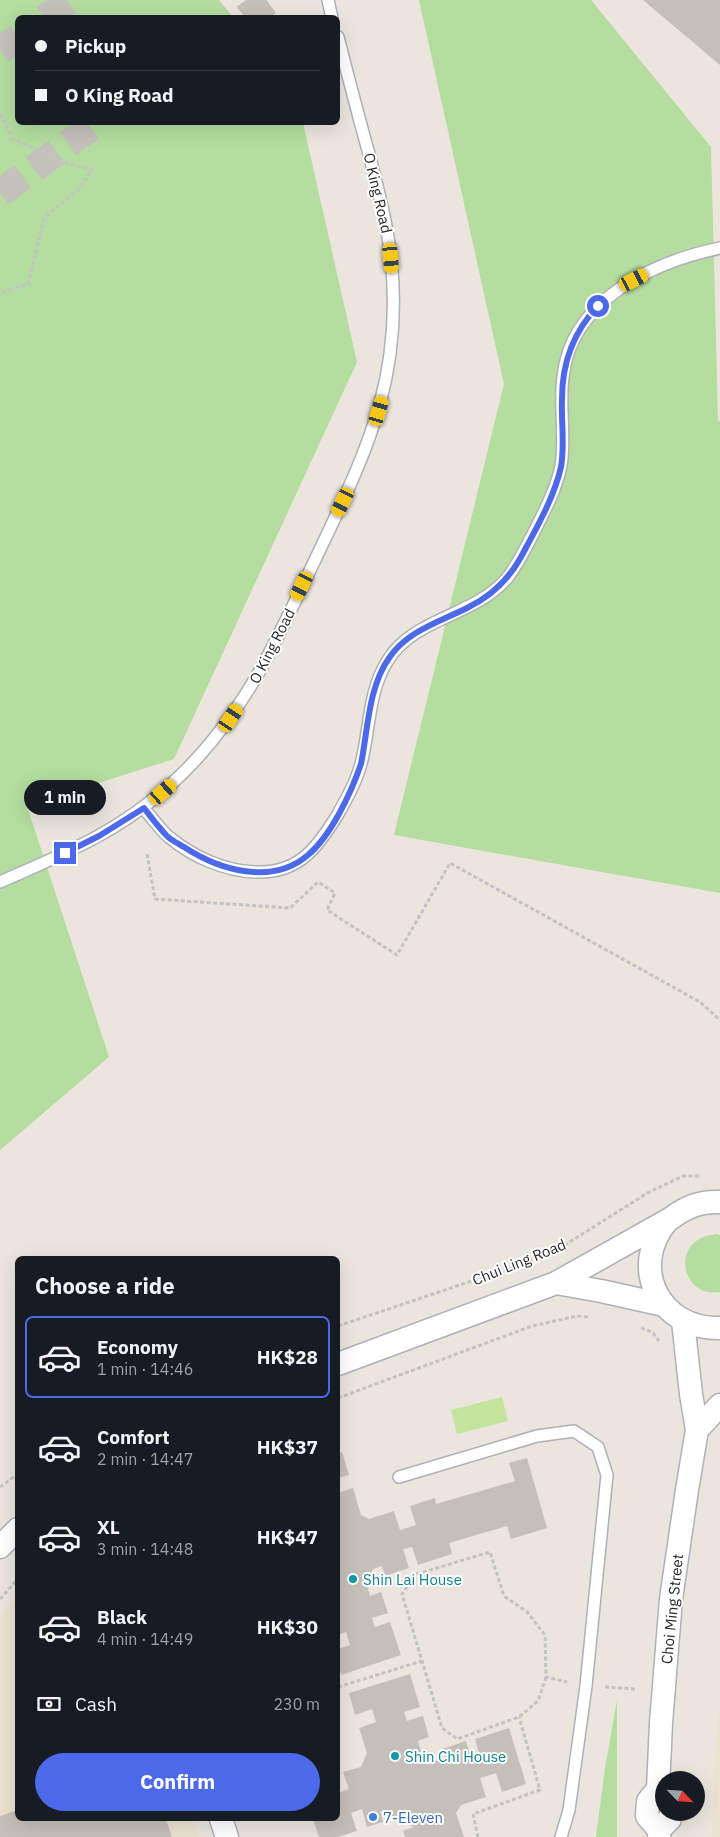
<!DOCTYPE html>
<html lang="en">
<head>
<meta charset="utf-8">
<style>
  :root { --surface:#171b24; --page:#242831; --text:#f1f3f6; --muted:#9ea1a6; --line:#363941; --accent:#4c69ea }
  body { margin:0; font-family:"IBM Plex Sans",sans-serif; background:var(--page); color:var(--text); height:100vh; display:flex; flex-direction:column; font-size:19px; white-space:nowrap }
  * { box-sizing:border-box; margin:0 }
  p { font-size:16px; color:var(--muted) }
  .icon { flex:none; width:28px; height:28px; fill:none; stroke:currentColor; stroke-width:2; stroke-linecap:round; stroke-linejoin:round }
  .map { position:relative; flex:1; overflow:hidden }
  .drawer { position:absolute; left:15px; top:1256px; width:325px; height:565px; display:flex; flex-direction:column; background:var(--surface); border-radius:8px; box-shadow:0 5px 20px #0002 }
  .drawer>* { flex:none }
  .guide { position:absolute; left:15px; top:15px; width:325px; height:110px; border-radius:8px; box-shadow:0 5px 20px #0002; display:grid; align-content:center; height:110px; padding:0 20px; background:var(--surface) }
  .needle { width:32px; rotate:115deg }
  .tools { position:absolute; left:655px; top:1771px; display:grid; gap:10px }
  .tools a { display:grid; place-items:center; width:50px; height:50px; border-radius:50%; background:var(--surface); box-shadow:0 5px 20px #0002; font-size:25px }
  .end { position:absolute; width:22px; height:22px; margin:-11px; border:6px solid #4c69ea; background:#fff; box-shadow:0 0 0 2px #fff }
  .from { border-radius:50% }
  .bubble { position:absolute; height:35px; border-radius:18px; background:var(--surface); box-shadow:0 5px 20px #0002; font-size:16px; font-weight:700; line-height:35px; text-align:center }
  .car { position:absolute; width:15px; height:30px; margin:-15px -8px; border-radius:6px; box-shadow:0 0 4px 1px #0007; background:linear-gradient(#f5c518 24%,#345 0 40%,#f5c518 0 76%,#345 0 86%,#f5c518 0) }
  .guide b { display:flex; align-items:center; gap:18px; height:48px; font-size:19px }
  .guide b+b { border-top:1px solid var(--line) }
  .guide i { width:12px; height:12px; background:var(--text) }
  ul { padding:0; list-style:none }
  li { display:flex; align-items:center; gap:15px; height:82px; margin:0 10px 8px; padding:0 10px; border:2px solid transparent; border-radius:8px }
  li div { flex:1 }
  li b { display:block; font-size:19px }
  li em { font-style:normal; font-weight:700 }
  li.on { border-color:var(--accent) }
  li>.icon { width:45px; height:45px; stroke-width:1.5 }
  h2 { padding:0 20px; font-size:22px; line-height:60px }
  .pay { display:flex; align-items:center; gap:12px; height:55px; padding:0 20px; font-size:19px }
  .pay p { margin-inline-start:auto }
  .cta { display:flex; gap:10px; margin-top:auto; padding:10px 20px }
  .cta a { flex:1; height:58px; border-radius:30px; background:var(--accent); color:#fff; font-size:20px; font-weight:700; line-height:58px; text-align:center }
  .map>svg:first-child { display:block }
</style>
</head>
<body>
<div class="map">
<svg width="720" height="1837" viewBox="0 0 720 1837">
  <rect width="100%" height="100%" fill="#ebe5de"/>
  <g fill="#ebe2cf">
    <polygon points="17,1597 18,1819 192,1819 198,1837 0,1837 0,1618 11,1602"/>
    <polygon points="720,1707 720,1837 712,1837 715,1754"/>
  </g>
  <g fill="#b4dd9f">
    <polygon points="0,0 219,0 233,17 18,18 18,122 303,123 357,362 174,759 27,806 109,1057 0,1150"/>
    <polygon points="419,0 591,0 711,147 718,420 720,422 720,893 394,835 504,384"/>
    <path d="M717,1234L720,1235V1292C681,1299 668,1238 717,1234Z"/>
    <polygon points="617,1700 617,1837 596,1837 605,1768"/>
  </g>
  <polygon fill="#c4e39c" points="502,1397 508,1421 457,1434 451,1410"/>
  <g fill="#c4bfb9">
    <polygon points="643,0 720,0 720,65"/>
    <polygon points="342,1452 349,1475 338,1478 338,1453"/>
    <polygon points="527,1458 547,1528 511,1539 507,1526 449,1543 452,1554 418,1565 412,1547 403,1549 409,1568 385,1576 382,1566 373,1569 366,1582 370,1596 381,1592 388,1613 372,1618 375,1627 390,1622 401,1655 341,1675 338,1664 338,1649 350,1645 346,1632 338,1635 338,1493 353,1488 361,1515 369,1519 394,1511 400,1530 416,1525 410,1506 435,1498 436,1504 515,1481 509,1463"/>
    <polygon points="410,1674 420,1707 404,1712 407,1721 423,1716 429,1737 418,1741 422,1755 436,1761 445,1759 442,1749 466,1741 471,1760 480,1757 475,1739 509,1728 526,1784 502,1792 496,1773 480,1778 486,1797 461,1805 456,1813 464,1837 405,1837 403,1831 414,1827 380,1811 383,1822 367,1827 362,1809 351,1813 357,1831 338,1837 319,1837 313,1819 338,1819 338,1793 349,1789 343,1772 361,1767 367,1753 359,1728 376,1722 372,1709 355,1715 349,1693"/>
    <polygon points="18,1810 18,1819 166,1819 172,1837 0,1837 0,1816"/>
  </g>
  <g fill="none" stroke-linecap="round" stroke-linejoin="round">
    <g stroke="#c4c0ba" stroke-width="28" stroke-dasharray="28 14" stroke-linecap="butt">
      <polyline points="45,18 70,0"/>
      <polyline points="245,18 270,0"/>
      <polyline points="0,50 18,38"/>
      <polyline points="0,193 98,122"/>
    </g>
    <defs>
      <g id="service">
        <polyline points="328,0 332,18"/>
        <path d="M143,808C152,817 160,830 169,837C193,857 225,871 255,872C299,874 318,847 338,814C347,798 356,782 361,764C370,730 368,691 388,660C415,617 476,616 508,577C518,564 525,549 533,534C544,512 556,490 561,466C566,437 559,407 563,377C571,300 653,262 720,248"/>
        <path d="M0,882C34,867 68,853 100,835C173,794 221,739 262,667C284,626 304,583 324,541C371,443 403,370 391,258C387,223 378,189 369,154C358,115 348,76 338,37"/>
        <polyline points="399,1477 537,1436 574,1431 598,1447 607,1475 586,1686 569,1810 561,1837"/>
      </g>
      <g id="minor">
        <path d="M667,1221C628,1268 660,1330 720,1328"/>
        <polyline points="556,1283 601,1291 664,1305"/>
        <path d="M338,1364L556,1283L670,1219C686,1207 700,1201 720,1202"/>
        <polyline points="697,1430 720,1405"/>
        <polyline points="0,1547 18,1529"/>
        <polyline points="221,1819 227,1837"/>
        <polyline points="659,1830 670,1819 671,1812"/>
        <polyline points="659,1837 659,1830 647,1816 648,1801 658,1789 661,1723 671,1599 687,1490 697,1430 691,1394 683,1321"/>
      </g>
    </defs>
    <use href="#service" stroke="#aeb0ba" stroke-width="14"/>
    <use href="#minor" stroke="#aeb0ba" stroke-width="25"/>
    <g stroke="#c3c3c3" stroke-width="3" stroke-dasharray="4 2.5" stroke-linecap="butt">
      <polyline points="0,114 13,139 75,166 92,169 80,188 44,218 28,284 0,293"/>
      <polyline points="147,854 155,899 290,908 318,882 335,893 327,910 397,955 450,863 700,1002 720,1020"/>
      <polyline points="338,1326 510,1268 557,1250 649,1192 683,1176 699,1176"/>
      <polyline points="641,1328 652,1332 659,1341"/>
      <polyline points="338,1398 532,1326 577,1316 589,1317"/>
      <polyline points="0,1487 18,1474"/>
      <polyline points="0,1599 18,1579"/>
      <polyline points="546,1677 538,1701 519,1717 457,1739 442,1728 402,1594 417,1574 490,1552 504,1596 527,1612 545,1635 546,1677 567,1682"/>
      <polyline points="338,1687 422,1661"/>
      <polyline points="605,1687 635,1689"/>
      <polyline points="478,1837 473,1814 540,1790 519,1717"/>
    </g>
    <use href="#service" stroke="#fff" stroke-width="11"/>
    <use href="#minor" stroke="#fff" stroke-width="22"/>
  </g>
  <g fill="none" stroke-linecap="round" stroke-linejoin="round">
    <path stroke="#4c69ea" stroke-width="6" d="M65,853L99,836L144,808C151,817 159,828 168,837C173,841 179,844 184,847C219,870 272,886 308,855C331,836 351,793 361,764C368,730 368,688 389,658C407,631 439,622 467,608C490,597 509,579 521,557C536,529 554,498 561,467C565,444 561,421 562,399C562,363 574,331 598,306"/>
  </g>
  <g fill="#0f9aa8" stroke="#fff" stroke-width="2">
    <circle cx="353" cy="1579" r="5"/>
    <circle cx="395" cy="1756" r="5"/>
  </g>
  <circle fill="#3f7fe0" stroke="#fff" stroke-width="2" cx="373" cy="1817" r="5"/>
  <g text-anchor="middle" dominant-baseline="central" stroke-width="4" stroke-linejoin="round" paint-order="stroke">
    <g font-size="15" fill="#2a2a2a" stroke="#fff">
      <text transform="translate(378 193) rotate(77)">O King Road</text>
      <text transform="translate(272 646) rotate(-63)">O King Road</text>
      <text transform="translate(519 1262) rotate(-22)">Chui Ling Road</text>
      <text transform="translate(672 1609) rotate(-84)">Choi Ming Street</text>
    </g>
    <g font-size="15" fill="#0d838f" stroke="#fff" text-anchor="start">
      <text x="363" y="1579">Shin Lai House</text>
      <text x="405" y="1756">Shin Chi House</text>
    </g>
    <g font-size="15" fill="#366cbe" stroke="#fff" text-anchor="start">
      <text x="383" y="1817">7-Eleven</text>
    </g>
  </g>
</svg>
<div class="tools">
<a><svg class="needle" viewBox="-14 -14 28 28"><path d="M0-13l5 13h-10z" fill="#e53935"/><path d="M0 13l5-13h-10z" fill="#9ea1a6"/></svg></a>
</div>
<i class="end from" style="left:598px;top:306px"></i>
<i class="end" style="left:65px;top:853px"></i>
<div class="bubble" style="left:24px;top:780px;width:82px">1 min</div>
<i class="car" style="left:391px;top:258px;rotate:175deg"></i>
<i class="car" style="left:634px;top:280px;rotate:63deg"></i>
<i class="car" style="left:379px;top:411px;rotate:16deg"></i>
<i class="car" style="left:343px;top:502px;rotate:206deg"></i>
<i class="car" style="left:302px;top:586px;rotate:206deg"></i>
<i class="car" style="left:231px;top:718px;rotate:34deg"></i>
<i class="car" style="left:163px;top:792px;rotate:49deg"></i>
<div class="guide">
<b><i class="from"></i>Pickup</b>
<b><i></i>O King Road</b>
</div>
<section class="drawer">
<h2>Choose a ride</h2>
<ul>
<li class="on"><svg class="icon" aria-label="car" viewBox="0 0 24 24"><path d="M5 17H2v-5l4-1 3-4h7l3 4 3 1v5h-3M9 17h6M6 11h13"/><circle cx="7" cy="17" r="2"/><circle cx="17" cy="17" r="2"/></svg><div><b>Economy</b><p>1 min · 14:46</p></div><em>HK$28</em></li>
<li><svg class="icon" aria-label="car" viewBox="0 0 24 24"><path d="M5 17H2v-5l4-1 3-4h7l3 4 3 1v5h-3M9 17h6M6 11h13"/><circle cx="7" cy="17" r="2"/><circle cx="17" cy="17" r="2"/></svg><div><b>Comfort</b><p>2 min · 14:47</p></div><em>HK$37</em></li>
<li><svg class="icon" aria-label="car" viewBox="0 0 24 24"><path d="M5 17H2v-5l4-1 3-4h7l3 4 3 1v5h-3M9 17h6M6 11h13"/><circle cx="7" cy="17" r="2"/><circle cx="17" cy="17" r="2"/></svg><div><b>XL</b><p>3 min · 14:48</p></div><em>HK$47</em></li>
<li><svg class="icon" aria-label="car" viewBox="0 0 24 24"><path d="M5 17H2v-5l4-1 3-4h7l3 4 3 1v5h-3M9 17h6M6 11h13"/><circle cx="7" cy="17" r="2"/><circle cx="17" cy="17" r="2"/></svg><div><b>Black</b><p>4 min · 14:49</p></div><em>HK$30</em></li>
</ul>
<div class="pay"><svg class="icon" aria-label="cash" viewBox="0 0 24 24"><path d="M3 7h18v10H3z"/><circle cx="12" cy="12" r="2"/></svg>Cash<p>230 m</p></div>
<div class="cta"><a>Confirm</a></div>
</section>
</div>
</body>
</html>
